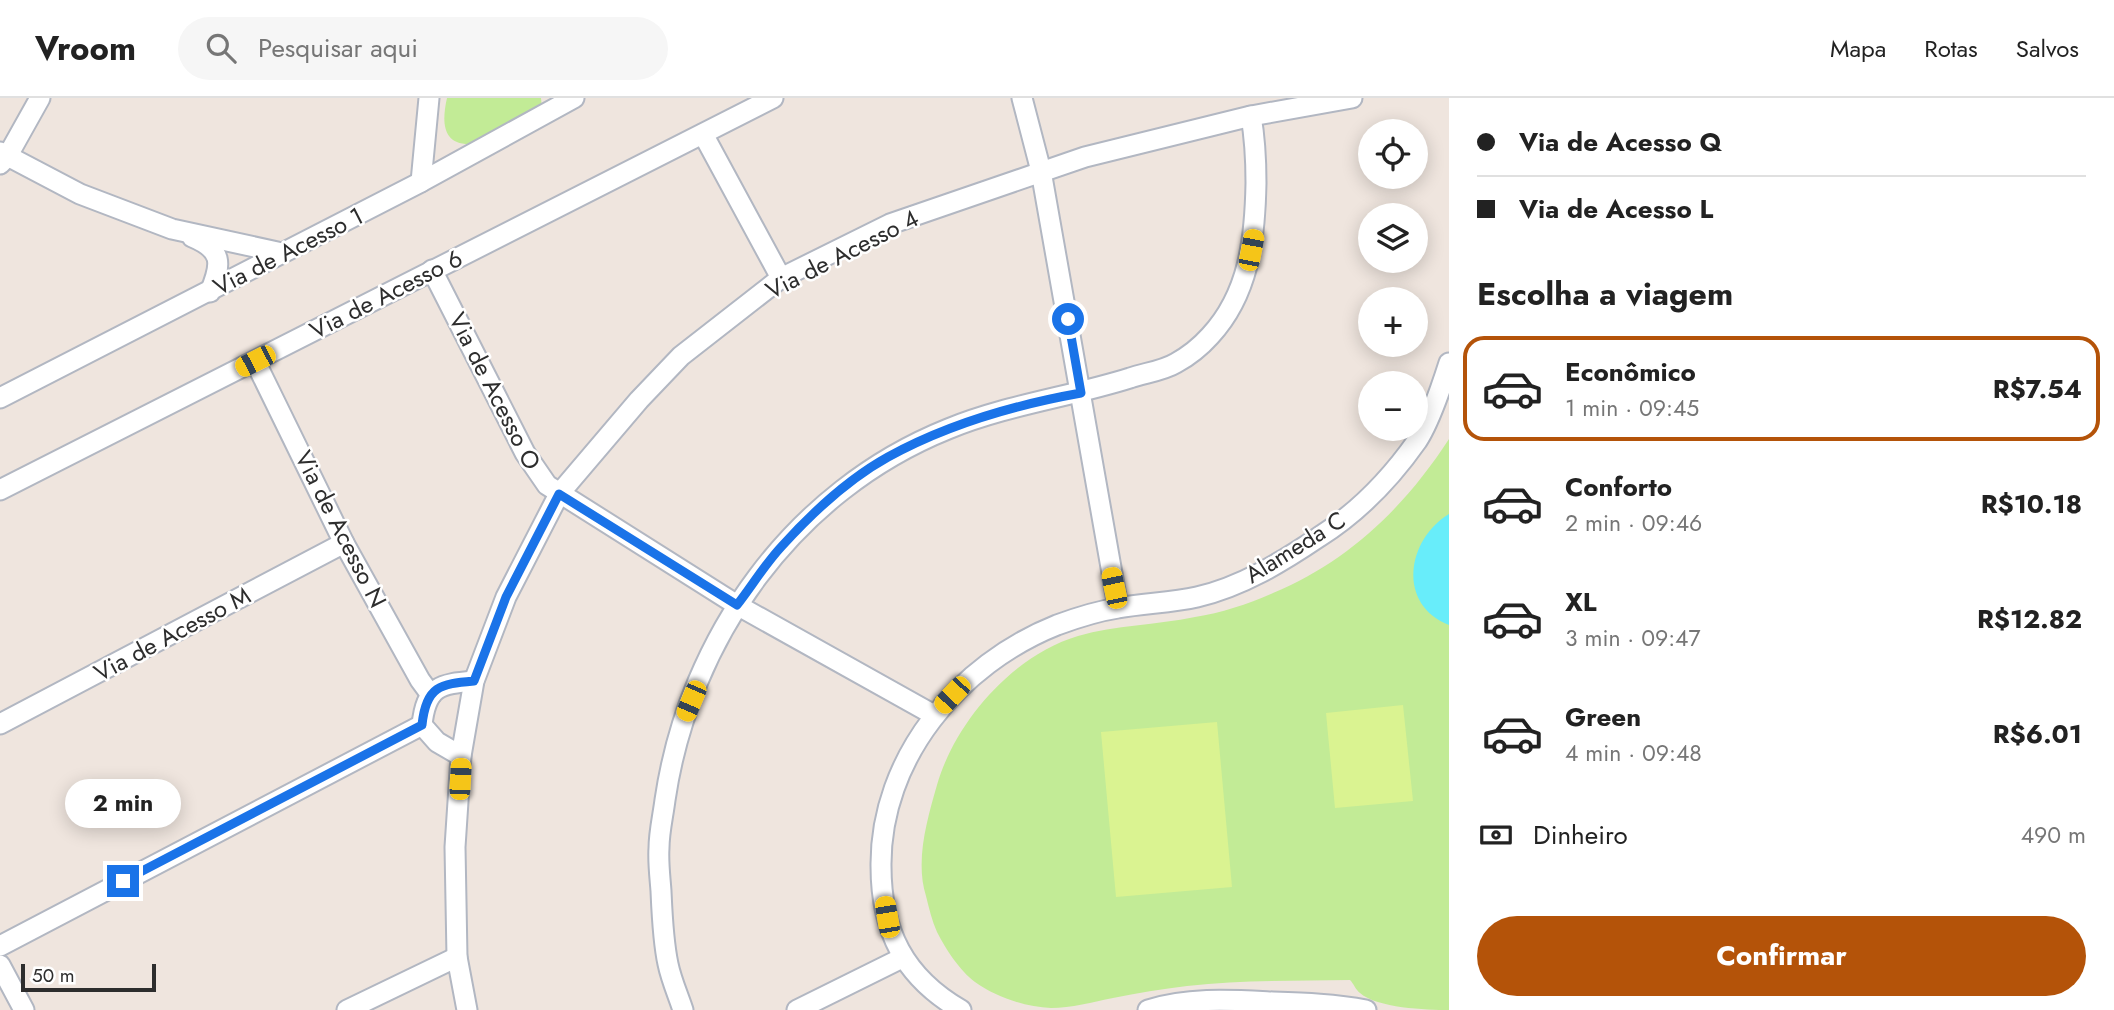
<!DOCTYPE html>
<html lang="pt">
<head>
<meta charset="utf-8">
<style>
  :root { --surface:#fff; --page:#f6f6f6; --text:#222; --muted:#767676; --line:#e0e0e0; --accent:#b45309 }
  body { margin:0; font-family:Jost,sans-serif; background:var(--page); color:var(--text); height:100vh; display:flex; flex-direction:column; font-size:26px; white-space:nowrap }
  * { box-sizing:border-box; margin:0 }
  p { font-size:23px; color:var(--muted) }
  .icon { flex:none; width:38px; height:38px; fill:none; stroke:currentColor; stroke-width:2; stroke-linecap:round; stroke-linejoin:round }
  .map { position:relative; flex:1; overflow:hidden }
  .drawer { display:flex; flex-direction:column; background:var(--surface); width:665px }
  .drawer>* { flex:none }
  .banner { display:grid; align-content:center; height:154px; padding:0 28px; background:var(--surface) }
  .controls { position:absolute; left:1358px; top:21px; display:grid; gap:14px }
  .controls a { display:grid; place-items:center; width:70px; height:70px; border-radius:50%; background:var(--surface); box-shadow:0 4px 18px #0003; font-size:35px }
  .scale { position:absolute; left:21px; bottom:18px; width:135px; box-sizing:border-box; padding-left:7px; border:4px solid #2d2d2d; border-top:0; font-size:19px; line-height:24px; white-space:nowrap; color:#2d2d2d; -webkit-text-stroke:5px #fff; paint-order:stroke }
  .end { position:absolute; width:32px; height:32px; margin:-16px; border:9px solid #1a73e8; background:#fff; box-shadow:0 0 0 4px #fff }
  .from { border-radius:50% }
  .bubble { position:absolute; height:49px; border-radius:24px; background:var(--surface); box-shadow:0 4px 18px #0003; font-size:23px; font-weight:700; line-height:49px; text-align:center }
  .car { position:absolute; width:21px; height:42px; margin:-21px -10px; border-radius:9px; box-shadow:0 0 5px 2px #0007; background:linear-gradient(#f5c518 24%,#345 0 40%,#f5c518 0 76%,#345 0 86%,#f5c518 0) }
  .banner b { display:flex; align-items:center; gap:24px; height:66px; font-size:26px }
  .banner b+b { border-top:2px solid var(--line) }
  .banner i { width:18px; height:18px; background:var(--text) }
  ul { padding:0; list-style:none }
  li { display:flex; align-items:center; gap:21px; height:105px; margin:0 14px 10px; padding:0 14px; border:4px solid transparent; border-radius:21px }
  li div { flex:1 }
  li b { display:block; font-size:26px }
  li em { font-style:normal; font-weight:700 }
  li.active { border-color:var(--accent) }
  li>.icon { width:63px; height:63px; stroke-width:1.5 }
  h2 { padding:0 28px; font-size:32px; line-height:84px }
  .pay { display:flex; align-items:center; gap:18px; height:77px; padding:0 28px; font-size:26px }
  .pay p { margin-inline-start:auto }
  .button { display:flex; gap:14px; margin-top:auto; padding:14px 28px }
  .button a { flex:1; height:80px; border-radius:42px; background:var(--accent); color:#fff; font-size:28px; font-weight:700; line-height:80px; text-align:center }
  header { display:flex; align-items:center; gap:42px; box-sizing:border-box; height:98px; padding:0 35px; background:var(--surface); border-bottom:2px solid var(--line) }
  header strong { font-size:33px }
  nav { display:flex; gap:38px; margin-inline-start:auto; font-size:24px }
  .search { width:490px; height:63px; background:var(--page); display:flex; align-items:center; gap:18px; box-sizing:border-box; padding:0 24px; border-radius:38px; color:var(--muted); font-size:26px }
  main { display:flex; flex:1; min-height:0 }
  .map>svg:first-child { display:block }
</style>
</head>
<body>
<header>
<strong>Vroom</strong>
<div class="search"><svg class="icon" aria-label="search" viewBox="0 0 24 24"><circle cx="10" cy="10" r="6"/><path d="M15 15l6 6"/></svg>Pesquisar aqui</div>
<nav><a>Mapa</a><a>Rotas</a><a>Salvos</a></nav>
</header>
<main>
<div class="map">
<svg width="1449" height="912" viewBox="0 0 1449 912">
  <rect width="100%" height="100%" fill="#efe5de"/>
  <g fill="#c2eb96">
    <path d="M447,0H541L542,11L472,46C441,48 442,22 447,0Z"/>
    <path d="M1449,341V912C1426,912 1377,910 1360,895C1355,891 1354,886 1350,882C1295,883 1241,882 1187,888C1162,891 1137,895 1113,900C1093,904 1071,910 1051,910C1025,909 996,899 975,884C960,873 945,850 937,834C932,823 929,810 926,798C915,763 927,722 937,687C955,624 1013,557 1078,538C1116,527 1156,527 1195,519C1221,515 1248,506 1273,495C1348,464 1405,409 1449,341Z"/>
  </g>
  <g fill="#daf391">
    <polygon points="1403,607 1413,703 1335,710 1326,615"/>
    <polygon points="1217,624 1232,789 1116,799 1101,634"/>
  </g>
  <path fill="#68edfa" d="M1449,416V527C1397,507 1406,442 1449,416Z"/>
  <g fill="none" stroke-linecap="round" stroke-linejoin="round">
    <defs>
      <g id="minor">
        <polyline points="1022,0 1041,73 1118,509"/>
        <polyline points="703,36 781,180"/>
        <polyline points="0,54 80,96 172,131 282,155"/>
        <polyline points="0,66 7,59 40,0"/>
        <polyline points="421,84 429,0"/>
        <path d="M192,139C223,152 222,165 210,194"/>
        <polyline points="432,172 525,355 547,387 737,507 934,617"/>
        <polyline points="255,263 344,445 420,582 431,597"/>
        <polyline points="0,300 421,84 574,0"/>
        <polyline points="0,392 773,0"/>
        <polyline points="0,626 344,445"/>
        <path d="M461,658L437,644L422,627C426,588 440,586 474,583"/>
        <polyline points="0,848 422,627"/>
        <polyline points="0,867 24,912"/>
        <polyline points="347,912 457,859"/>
        <polyline points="467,912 457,859 455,749 461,658 474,583 506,499 559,396 639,302 681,258 781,180 890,126 1085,59 1251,18 1352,0"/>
        <path d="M683,912C678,897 671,881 668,866C663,843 662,816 661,793C660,779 658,764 659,750C659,734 663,718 665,702C689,539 794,393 948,331C1006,307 1070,299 1130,280C1144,275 1163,273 1176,265C1187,259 1201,248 1210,238C1249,196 1255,141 1256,85C1256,62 1255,41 1251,18"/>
        <polyline points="797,912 902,860"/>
        <path d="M961,912C904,879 881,833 881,768C880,660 959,566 1057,527C1076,520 1098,513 1118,510C1144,505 1171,505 1197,499C1241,489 1282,464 1319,439C1357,415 1391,380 1417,343C1429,325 1442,287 1449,265"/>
        <path d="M1148,912C1188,899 1232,902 1273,904C1305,905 1335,906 1366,912"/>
      </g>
    </defs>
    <use href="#minor" stroke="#b2b7c2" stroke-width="23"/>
    <use href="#minor" stroke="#fff" stroke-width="19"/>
  </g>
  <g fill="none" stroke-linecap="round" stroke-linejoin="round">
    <path stroke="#1a73e8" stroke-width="9" d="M123,783L422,627C426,588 440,586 474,583L506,499L559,396L737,507C752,488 765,466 782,448C811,416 850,380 888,359C948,326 1014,307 1081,295L1068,221"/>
  </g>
  <g text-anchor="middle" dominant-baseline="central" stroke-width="5" stroke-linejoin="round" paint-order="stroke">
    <g font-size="24" fill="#2d2d2d" stroke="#fff">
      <text transform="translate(288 153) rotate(-27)">Via de Acesso 1</text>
      <text transform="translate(842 156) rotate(-27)">Via de Acesso 4</text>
      <text transform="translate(386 196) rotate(-27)">Via de Acesso 6</text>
      <text transform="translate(495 293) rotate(63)">Via de Acesso O</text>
      <text transform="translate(341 431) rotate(63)">Via de Acesso N</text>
      <text transform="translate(1295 449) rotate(-32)">Alameda C</text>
      <text transform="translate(172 536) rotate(-28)">Via de Acesso M</text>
    </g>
  </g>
</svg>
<div class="controls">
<a><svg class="icon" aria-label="locate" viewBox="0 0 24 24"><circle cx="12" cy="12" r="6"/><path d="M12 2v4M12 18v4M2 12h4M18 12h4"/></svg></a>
<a><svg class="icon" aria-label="layers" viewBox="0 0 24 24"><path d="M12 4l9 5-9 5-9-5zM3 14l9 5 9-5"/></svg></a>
<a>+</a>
<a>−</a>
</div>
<div class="scale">50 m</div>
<i class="end from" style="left:1068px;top:221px"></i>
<i class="end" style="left:123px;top:783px"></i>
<div class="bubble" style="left:65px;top:681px;width:116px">2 min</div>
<i class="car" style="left:1251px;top:152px;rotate:11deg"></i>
<i class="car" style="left:255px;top:263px;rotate:243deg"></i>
<i class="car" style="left:1114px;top:490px;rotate:348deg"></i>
<i class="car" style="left:952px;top:597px;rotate:223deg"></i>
<i class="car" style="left:691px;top:603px;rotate:203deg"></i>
<i class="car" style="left:460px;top:681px;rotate:3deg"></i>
<i class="car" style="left:887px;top:819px;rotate:350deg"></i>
</div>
<section class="drawer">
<div class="banner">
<b><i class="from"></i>Via de Acesso Q</b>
<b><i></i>Via de Acesso L</b>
</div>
<h2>Escolha a viagem</h2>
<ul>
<li class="active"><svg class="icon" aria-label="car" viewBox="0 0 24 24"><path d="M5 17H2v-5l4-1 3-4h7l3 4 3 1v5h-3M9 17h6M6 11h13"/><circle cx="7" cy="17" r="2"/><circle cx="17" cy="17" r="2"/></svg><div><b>Econômico</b><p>1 min · 09:45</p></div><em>R$7.54</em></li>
<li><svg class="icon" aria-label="car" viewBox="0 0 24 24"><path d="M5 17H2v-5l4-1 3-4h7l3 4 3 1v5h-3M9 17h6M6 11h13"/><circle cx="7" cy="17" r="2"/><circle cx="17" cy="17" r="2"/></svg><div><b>Conforto</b><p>2 min · 09:46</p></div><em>R$10.18</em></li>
<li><svg class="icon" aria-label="car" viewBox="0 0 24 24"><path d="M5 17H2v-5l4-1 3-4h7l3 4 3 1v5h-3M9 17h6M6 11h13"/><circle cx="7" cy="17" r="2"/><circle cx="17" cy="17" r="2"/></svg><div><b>XL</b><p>3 min · 09:47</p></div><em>R$12.82</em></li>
<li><svg class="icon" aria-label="car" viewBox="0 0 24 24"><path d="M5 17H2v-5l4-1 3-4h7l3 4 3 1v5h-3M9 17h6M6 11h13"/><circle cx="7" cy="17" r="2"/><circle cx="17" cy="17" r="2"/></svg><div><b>Green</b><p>4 min · 09:48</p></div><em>R$6.01</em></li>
</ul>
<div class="pay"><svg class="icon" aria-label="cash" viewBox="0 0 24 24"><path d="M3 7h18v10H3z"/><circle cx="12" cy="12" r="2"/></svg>Dinheiro<p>490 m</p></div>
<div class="button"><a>Confirmar</a></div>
</section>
</main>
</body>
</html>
